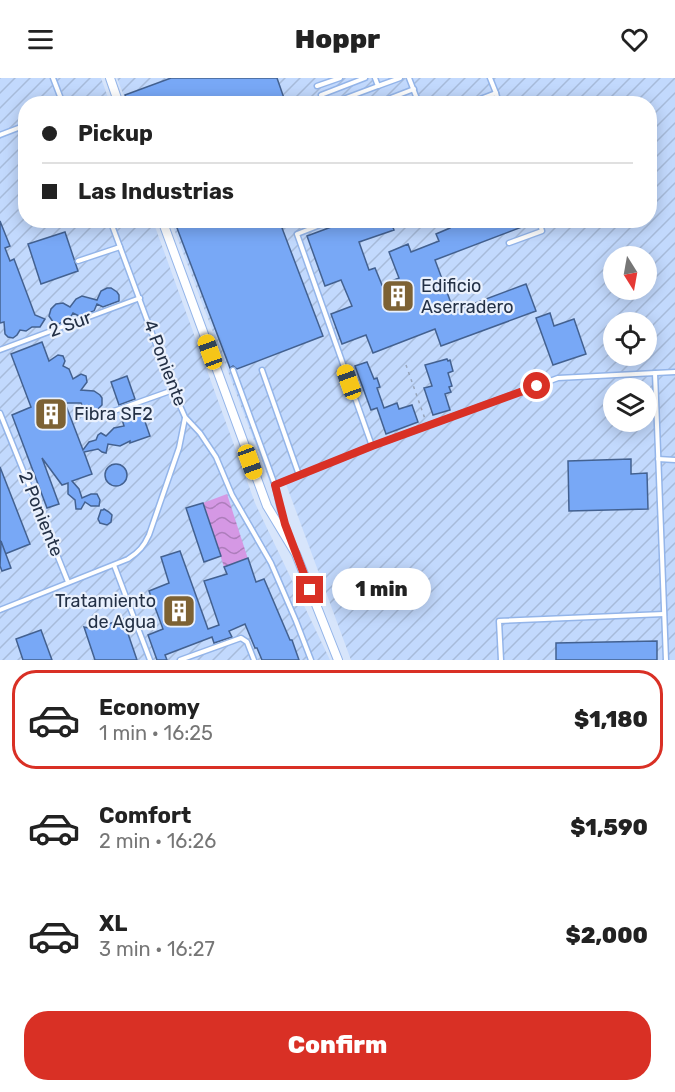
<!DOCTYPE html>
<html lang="en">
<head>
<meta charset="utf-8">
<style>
  :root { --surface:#fff; --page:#f2f2f2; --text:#222; --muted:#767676; --line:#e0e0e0; --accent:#d93025 }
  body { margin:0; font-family:Rubik,sans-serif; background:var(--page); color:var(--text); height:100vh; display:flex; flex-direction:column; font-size:22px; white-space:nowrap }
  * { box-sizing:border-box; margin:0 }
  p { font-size:20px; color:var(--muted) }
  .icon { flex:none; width:33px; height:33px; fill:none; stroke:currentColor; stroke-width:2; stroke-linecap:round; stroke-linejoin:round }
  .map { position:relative; height:582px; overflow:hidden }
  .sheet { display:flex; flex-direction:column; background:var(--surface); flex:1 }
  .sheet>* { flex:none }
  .hud { position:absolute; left:18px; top:18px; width:639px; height:132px; border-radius:24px; box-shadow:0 3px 15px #0003; display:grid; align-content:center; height:132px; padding:0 24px; background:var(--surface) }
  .needle { width:39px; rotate:169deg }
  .fabs { position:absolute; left:603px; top:168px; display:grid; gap:12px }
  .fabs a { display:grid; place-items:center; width:54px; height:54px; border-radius:50%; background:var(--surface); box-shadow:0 3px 15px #0003; font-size:30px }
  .end { position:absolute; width:27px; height:27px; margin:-14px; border:8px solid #d93025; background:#fff; box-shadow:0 0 0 3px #fff }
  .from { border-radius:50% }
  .bubble { position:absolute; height:42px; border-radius:21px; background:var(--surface); box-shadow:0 3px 15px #0003; font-size:20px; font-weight:800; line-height:42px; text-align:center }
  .car { position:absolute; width:18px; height:36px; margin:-18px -9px; border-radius:8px; box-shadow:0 0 4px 2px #0007; background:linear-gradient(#f5c518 24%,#345 0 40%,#f5c518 0 76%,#345 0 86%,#f5c518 0) }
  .hud b { display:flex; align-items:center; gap:21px; height:57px; font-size:22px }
  .hud b+b { border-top:2px solid var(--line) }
  .hud i { width:15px; height:15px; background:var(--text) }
  ul { padding:10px 0 0; list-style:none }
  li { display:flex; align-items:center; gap:18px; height:99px; margin:0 12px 9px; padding:0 12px; border:3px solid transparent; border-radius:24px }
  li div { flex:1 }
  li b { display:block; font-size:22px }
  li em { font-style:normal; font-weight:800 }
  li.current { border-color:var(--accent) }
  li>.icon { width:54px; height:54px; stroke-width:1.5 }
  .primary-button { display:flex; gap:12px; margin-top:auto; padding:12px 24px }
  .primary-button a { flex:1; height:69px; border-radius:24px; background:var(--accent); color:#fff; font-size:24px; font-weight:800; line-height:69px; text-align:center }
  header { display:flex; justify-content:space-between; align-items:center; height:78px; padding:0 24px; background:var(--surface); font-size:27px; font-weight:800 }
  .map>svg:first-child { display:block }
</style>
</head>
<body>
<header><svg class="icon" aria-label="menu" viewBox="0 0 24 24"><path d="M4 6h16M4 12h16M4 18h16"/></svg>Hoppr<svg class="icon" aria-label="heart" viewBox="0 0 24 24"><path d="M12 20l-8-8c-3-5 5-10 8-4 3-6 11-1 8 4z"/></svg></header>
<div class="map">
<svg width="675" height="582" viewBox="0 0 675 582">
  <defs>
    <pattern id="industrial-furrows" width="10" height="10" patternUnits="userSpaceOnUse" patternTransform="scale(1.5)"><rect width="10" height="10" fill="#c2d9fd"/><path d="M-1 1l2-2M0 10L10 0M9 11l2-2" fill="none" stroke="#a7bbda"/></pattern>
    <pattern id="water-waves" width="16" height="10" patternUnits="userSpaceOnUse" patternTransform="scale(1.5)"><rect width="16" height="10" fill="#d598e4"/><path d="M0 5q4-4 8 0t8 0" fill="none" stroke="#ad7dbb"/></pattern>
  </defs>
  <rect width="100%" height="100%" fill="#d7e5fb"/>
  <g fill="url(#industrial-furrows)" fill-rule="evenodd">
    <polygon points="0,0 101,0 110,25 26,26 26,142 153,143 255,425 330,582 0,582"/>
    <path d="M117,0H675V582H351L286,406L272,410L171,143L650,142V26H127ZM614,178H646V212H614ZM614,244H646V278H614ZM614,310H646V344H614Z"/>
  </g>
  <polygon fill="url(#water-waves)" points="227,416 248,481 224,489 203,425"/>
  <g fill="#78a8f6" stroke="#436190" stroke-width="1.5">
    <polygon points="171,0 277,0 286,26 128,26 125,17"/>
    <polygon points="174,142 300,142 282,150 323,258 237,291 233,288 230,290"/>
    <polygon points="350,142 390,142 394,152 359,164 369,192 375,190 382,207 399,200 389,174 408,166 411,174 439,163 436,156 450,150 447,142 535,142 535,144 435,182 454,233 526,206 536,233 441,268 435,251 373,275 366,257 342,266 331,236 352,228 341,202 325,208 307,158"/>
    <polygon points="0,143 10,168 5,170 10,183 14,181 35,237 45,241 40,249 32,249 26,253 20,252 17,257 13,260 8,259 5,256 4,244 0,245"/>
    <polygon points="65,154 78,193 41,206 28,166"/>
    <polygon points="107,210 111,210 117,214 119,217 119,223 103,229 97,226 94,233 79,238 73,235 69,242 58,246 53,244 49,238 51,231 56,226 63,225 70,229 76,221 82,218 97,222 101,213"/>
    <polygon points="550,235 554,248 574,241 586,276 553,287 536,240"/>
    <polygon points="42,264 49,283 58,277 63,278 65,283 63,288 69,291 73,301 81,296 86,298 87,304 81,312 94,313 100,317 102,320 102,327 97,332 94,334 87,333 84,331 81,325 65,325 83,372 89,364 96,362 98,357 101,355 106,358 114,350 124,348 121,338 123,338 122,335 138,329 139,332 141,332 150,358 130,365 130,363 120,368 108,366 106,375 102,374 98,371 84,374 92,396 72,403 79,411 82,420 91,416 97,416 100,422 99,428 91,428 85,424 81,431 76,431 75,422 68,416 68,405 62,407 42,380 59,426 47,430 12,337 31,329 11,276"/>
    <polygon points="447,281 448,283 450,282 453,293 448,295 452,308 449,309 451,314 445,316 450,332 433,337 424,310 432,308 425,287"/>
    <polygon points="367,284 374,301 377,300 380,309 377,310 384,330 397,325 399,331 412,327 418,344 386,356 377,330 371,332 355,288"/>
    <polygon points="127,298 135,321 119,327 111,304"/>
    <polygon points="631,381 631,396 647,395 648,431 569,433 568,383"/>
    <circle cx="116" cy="397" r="11"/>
    <polygon points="0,389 30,466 5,476 0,462"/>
    <polygon points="203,425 221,478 204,484 186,430"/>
    <polygon points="104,431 109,434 112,437 111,444 107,447 100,445 98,441 101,432 103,432"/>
    <polygon points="1,463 11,490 2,493 0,488"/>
    <polygon points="180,473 208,551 219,547 204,503 227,496 224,489 248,480 256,504 264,501 290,562 292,562 299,582 262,582 257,570 255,570 245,546 229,553 232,559 214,565 212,559 165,577 167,582 157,582 148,557 163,551 149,513 169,505 161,479"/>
    <polygon points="123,541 137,582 95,582 84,549 94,551"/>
    <polygon points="41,552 52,582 23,582 16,561"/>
    <polygon points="657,563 657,582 556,582 556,565"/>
  </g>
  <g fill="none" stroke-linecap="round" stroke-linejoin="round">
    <defs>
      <g id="service">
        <polyline points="53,0 63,26"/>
        <polyline points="375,0 378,8 400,0"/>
        <polyline points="409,0 419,26"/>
        <polyline points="490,0 496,15"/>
        <polyline points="317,8 340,0"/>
        <polyline points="321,17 365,0"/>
        <polyline points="330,26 378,8"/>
        <polyline points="375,26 414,11"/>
        <polyline points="406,26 418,21"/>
        <polyline points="467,26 496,15 499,26"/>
        <polyline points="0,57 26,47"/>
        <polyline points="110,142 173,312 185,339 200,355 216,379 232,417 271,485 296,543 311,582"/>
        <polyline points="333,142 297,156 372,368"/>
        <polyline points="509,165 542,153 539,142"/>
        <polyline points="78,183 120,169"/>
        <polyline points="0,272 140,220"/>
        <polyline points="233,292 275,407"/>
        <polyline points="262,292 299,397"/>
        <polyline points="655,295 666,582"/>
        <polyline points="114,333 173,312"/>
        <polyline points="0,335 68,504"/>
        <polyline points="658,381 675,382"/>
        <polyline points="289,459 280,431 275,407 372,368 558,300 675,294"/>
        <polyline points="114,487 150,582"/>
        <path d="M0,532L128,481C139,474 144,468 149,457L179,370L185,340"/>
        <polyline points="180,582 241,560 247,564 254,582"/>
        <polyline points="501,582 499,543 664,536"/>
      </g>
      <g id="minor">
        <polyline points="110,0 119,26"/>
        <polyline points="162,142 267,428 296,476 338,582"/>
      </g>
    </defs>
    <use href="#service" stroke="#94b5e9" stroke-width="7"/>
    <use href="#minor" stroke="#94b5e9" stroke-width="10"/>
    <polyline stroke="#98a6bc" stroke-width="1.5" stroke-dasharray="3 4.5" stroke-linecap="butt" points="406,287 425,341"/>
    <use href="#service" stroke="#fff" stroke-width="4"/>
    <use href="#minor" stroke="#fff" stroke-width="8"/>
  </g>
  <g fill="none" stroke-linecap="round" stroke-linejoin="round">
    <polyline stroke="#d93025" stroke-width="8" points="310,512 285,446 275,407 372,368 537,308"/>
  </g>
  <defs>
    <symbol id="building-square" viewBox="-11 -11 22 22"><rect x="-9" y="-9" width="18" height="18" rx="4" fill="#7d6234" stroke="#eaf1fd"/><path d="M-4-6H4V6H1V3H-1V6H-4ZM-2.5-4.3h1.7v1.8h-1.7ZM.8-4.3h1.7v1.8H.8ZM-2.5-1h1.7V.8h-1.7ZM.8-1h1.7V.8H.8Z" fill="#fff"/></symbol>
  </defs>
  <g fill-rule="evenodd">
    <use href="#building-square" x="379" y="199" width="38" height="38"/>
    <use href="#building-square" x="32" y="317" width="38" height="38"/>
    <use href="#building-square" x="160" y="514" width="38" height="38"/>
  </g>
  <g text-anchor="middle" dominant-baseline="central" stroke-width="4.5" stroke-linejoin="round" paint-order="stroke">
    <g font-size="18" fill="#243146" stroke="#eaf1fd" text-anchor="start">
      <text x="421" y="208">Edificio<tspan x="421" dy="21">Aserradero</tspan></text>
      <text x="74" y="336">Fibra SF2</text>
      <text x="156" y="523" text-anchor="end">Tratamiento<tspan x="156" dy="21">de Agua</tspan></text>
    </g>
    <g font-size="18" fill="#243146" stroke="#eaf1fd">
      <text transform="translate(70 246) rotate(-20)">2 Sur</text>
      <text transform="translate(165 285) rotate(69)">4 Poniente</text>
      <text transform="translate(41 436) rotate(68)">2 Poniente</text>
    </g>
  </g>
</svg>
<div class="fabs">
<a><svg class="needle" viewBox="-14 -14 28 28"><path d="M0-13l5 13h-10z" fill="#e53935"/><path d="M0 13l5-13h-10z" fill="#767676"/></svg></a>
<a><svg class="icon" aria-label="locate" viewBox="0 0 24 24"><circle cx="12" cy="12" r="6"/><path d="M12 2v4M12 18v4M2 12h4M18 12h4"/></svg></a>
<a><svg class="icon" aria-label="layers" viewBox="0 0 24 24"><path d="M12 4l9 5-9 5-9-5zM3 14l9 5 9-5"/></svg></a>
</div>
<i class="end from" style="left:537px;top:308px"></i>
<i class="end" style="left:310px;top:512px"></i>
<div class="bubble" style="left:332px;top:490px;width:99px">1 min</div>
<i class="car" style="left:210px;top:274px;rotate:340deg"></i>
<i class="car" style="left:349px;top:304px;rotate:340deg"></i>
<i class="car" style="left:250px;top:384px;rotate:160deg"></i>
<div class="hud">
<b><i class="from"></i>Pickup</b>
<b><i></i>Las Industrias</b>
</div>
</div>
<section class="sheet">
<ul>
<li class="current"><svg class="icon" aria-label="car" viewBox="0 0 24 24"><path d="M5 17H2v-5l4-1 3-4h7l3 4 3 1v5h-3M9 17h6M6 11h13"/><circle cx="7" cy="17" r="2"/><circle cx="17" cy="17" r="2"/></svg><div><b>Economy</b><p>1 min · 16:25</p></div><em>$1,180</em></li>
<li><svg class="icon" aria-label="car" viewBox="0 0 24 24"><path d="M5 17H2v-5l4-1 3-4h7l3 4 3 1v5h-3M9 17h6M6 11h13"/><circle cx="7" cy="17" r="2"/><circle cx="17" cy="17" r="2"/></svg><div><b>Comfort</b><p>2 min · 16:26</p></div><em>$1,590</em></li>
<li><svg class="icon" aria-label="car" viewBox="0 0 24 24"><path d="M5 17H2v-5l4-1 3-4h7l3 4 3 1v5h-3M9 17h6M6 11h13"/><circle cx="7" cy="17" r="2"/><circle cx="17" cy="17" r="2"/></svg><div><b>XL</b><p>3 min · 16:27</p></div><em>$2,000</em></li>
</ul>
<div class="primary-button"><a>Confirm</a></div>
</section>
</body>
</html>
